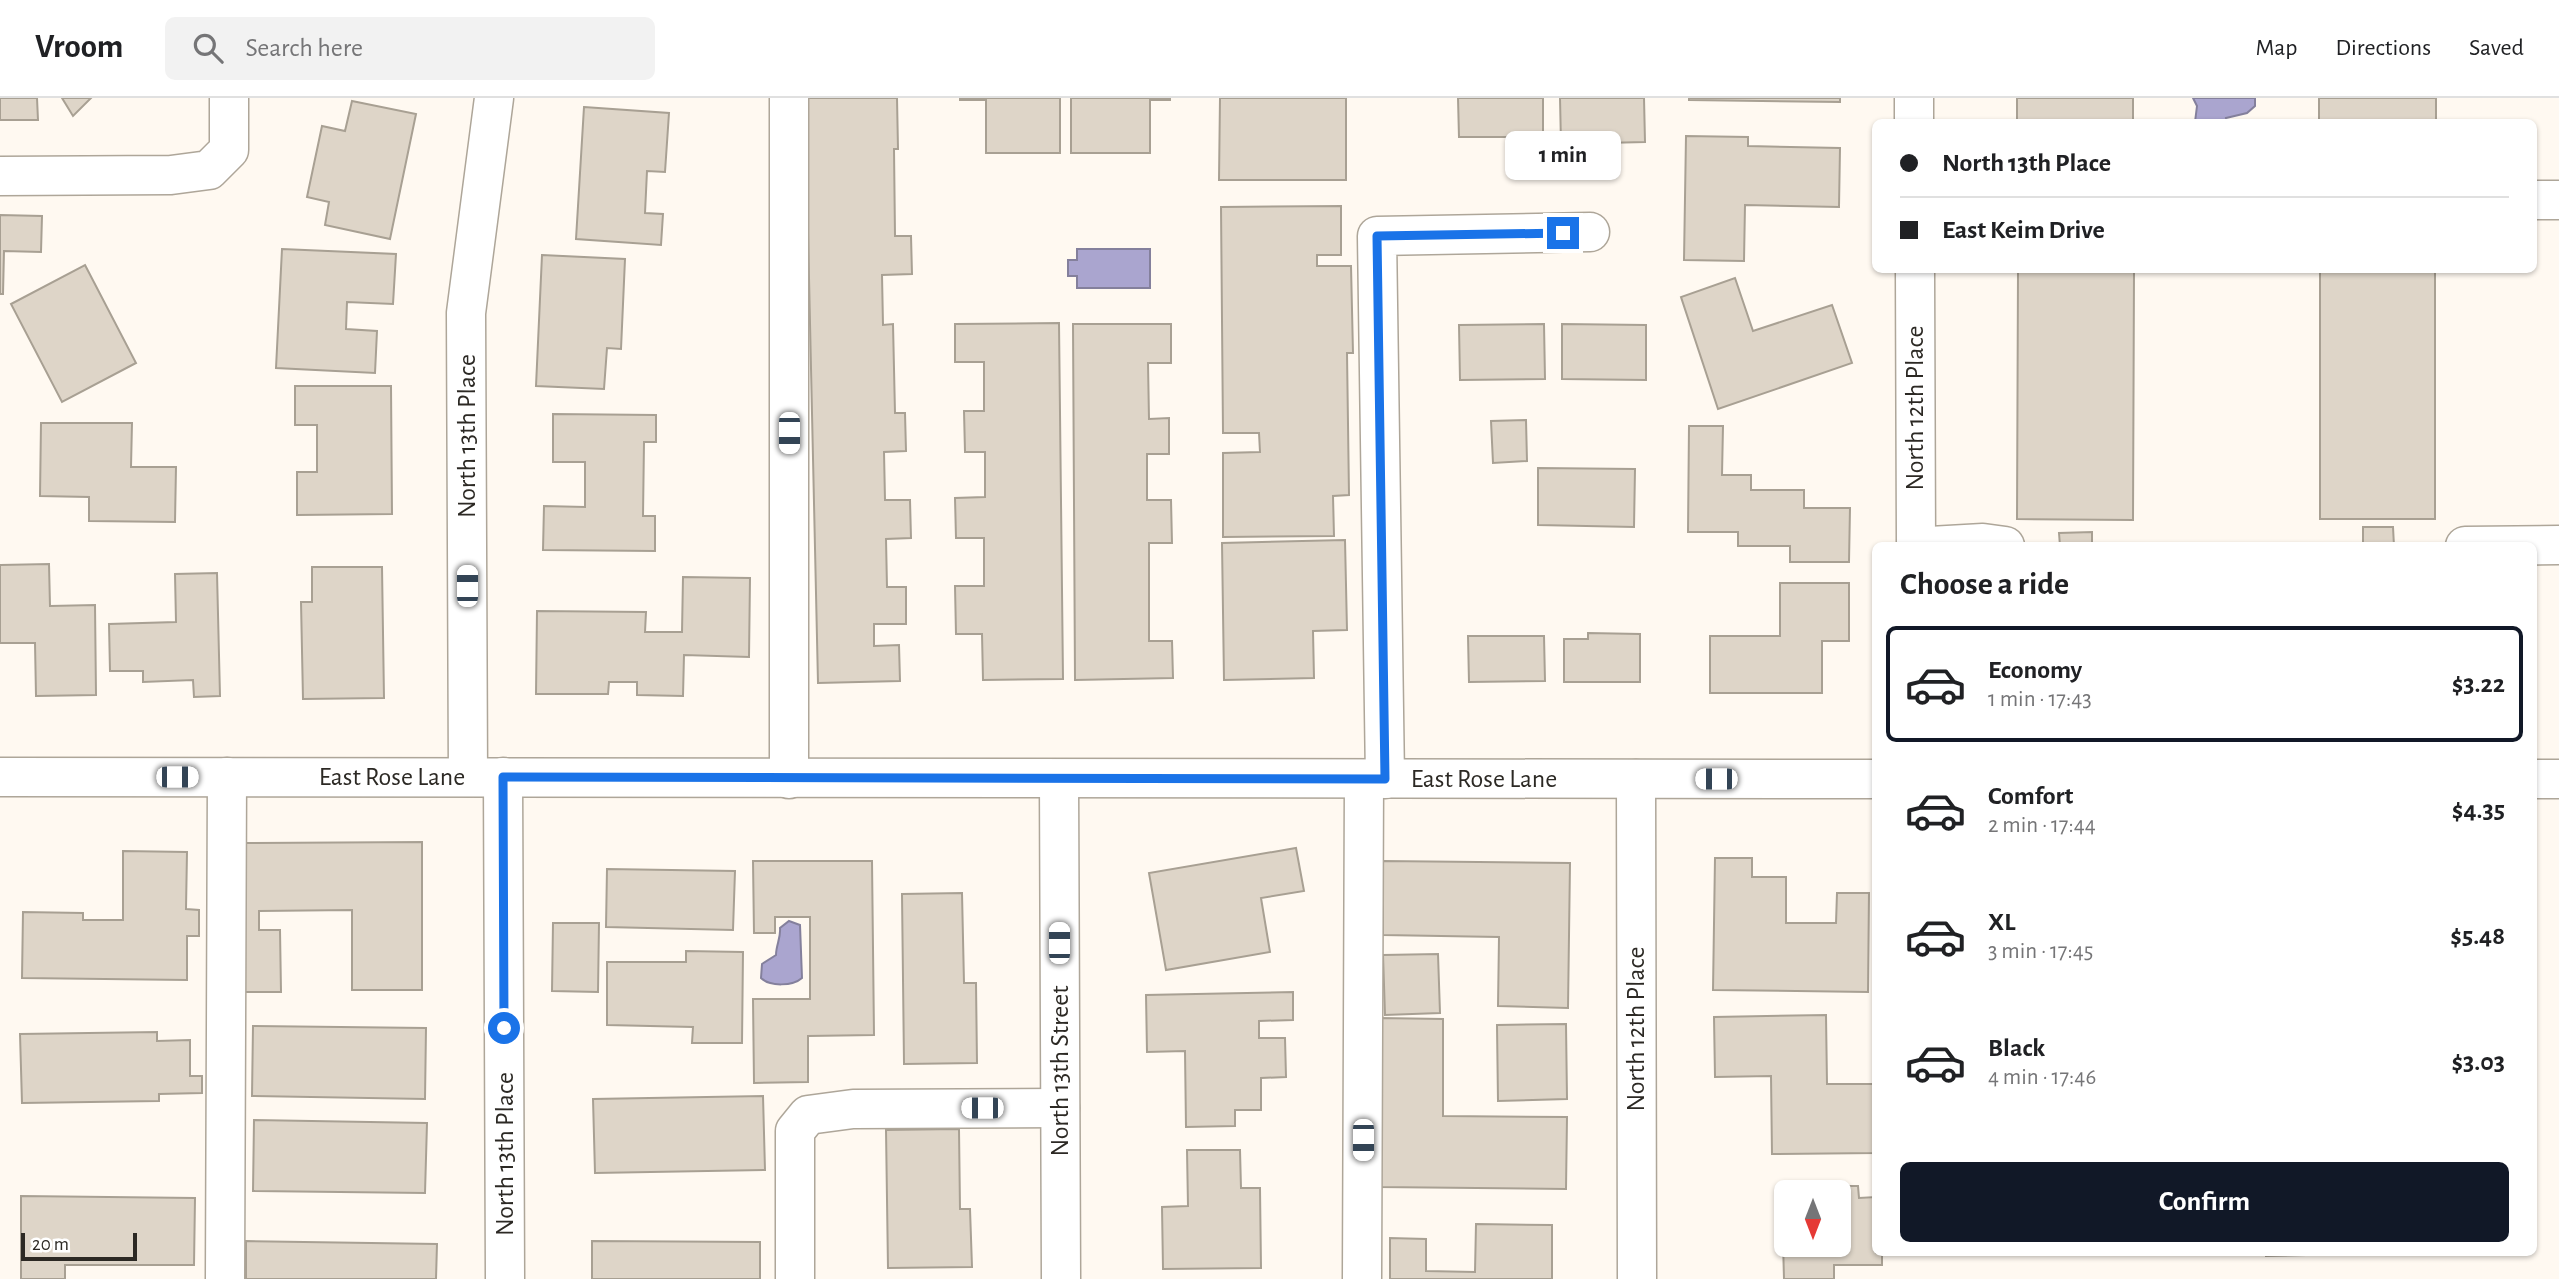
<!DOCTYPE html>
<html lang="en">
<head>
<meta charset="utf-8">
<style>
  :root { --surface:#fff; --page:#f2f2f2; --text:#202124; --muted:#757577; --line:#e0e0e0; --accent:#111827 }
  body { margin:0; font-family:"Alegreya Sans",sans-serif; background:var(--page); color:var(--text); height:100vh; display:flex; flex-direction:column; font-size:26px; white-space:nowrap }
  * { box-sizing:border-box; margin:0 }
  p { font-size:23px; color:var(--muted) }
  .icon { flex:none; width:38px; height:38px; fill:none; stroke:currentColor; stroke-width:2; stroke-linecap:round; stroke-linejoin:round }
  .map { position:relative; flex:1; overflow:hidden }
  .panel { position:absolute; left:1872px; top:444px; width:665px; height:714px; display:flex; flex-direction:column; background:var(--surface); border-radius:10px; box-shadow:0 2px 5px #0004 }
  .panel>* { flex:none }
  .top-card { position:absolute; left:1872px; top:21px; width:665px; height:154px; border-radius:10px; box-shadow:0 2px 5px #0004; display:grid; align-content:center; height:154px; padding:0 28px; background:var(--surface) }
  .needle { width:46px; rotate:180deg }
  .fabs { position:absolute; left:1774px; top:1082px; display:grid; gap:14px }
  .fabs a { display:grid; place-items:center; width:77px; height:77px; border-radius:10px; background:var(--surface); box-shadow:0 2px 5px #0004; font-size:35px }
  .scale { position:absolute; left:21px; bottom:18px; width:116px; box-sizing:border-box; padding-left:7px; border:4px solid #2c2924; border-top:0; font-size:19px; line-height:24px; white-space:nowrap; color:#2c2924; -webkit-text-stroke:5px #fff; paint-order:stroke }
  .end { position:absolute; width:32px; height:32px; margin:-16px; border:9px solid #1a73e8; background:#fff; box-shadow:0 0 0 4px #fff }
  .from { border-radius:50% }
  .bubble { position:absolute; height:49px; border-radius:10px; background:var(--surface); box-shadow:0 2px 5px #0004; font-size:23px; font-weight:700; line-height:49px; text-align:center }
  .car { position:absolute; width:21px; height:42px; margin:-21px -10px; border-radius:9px; box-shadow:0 0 5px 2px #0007; background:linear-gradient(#fff 24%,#345 0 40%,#fff 0 76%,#345 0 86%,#fff 0) }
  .top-card b { display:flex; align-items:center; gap:24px; height:66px; font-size:26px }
  .top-card b+b { border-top:2px solid var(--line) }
  .top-card i { width:18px; height:18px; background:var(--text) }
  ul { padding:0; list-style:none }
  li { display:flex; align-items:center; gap:21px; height:116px; margin:0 14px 10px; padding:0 14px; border:4px solid transparent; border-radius:10px }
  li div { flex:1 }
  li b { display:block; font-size:26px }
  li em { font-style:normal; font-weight:700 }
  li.selected { border-color:var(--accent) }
  li>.icon { width:63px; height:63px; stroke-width:1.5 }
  h2 { padding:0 28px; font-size:32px; line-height:84px }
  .action { display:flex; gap:14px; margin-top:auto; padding:14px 28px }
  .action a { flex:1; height:80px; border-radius:10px; background:var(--accent); color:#fff; font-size:28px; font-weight:700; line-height:80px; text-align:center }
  header { display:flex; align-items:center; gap:42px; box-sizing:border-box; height:98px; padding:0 35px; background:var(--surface); border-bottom:2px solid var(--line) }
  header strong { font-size:33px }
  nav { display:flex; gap:38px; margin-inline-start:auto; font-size:24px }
  .search { width:490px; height:63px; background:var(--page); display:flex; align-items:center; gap:18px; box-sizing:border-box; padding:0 24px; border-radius:10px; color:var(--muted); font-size:26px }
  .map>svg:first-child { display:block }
</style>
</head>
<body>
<header>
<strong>Vroom</strong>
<div class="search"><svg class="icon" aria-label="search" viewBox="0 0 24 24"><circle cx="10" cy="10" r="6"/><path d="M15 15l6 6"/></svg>Search here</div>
<nav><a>Map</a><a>Directions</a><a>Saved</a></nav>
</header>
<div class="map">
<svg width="2559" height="1181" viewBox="0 0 2559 1181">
  <rect width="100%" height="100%" fill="#fff9f1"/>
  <g fill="#aaa5cf" stroke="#84809c" stroke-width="2">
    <polygon points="2193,0 2255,0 2255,8 2247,15 2226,20 2227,24 2195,24 2197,8"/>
    <polygon points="1077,151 1150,151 1150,190 1077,190 1077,178 1068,178 1068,162 1077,162"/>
    <path d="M789,823L800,827L802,880C793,888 770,889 761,880L762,866L776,857C776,847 781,840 780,830Z"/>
  </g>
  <g fill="#ded5c8" stroke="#a8a093" stroke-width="2">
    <polygon points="0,0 37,0 38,22 0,22"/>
    <polygon points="62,0 91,0 73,18"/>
    <polygon points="805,0 897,0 898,51 894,51 895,138 911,138 912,176 882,177 883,227 893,226 895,315 905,315 906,353 884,354 885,402 910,402 911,440 886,441 887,489 906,489 906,526 874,526 874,548 899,547 900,583 818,585"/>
    <polygon points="960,0 1060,0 1060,55 986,55 986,2 960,2"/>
    <polygon points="1071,0 1170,0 1170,2 1150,2 1150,55 1071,55"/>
    <polygon points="1220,0 1346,0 1346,82 1219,82"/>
    <polygon points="1458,0 1543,0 1543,39 1459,39"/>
    <polygon points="1560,0 1644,0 1645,44 1561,46"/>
    <polygon points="1689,0 1840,0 1840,4 1689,2"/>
    <rect x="2017" y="0" width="116" height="24"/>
    <rect x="2319" y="0" width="117" height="24"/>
    <polygon points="352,3 416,16 390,141 325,127 329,104 307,99 322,28 345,33"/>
    <polygon points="584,9 669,15 665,74 647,73 645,115 663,116 661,147 576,141"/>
    <polygon points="1686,38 1748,39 1748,48 1840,50 1839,109 1745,107 1744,163 1684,162"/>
    <polygon points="1341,108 1341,157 1317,157 1317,168 1351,168 1353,255 1347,255 1349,397 1333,398 1334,438 1223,439 1223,355 1260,354 1259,335 1223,335 1221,109"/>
    <polygon points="0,117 42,118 41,154 4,153 3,196 0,196"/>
    <polygon points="282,151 396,156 393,206 347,204 346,231 377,233 375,275 276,270"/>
    <polygon points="542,157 625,161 621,251 607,250 604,291 536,288"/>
    <polygon points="85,167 136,265 62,304 11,206"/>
    <polygon points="2018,172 2134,172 2133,422 2017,421"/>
    <rect x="2320" y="172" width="115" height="249"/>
    <polygon points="1735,180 1753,233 1832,207 1852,265 1718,311 1681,199"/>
    <polygon points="1059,225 1063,581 983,582 982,536 956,536 955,488 984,488 984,440 956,440 955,400 985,399 985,354 965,354 964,313 984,313 984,264 955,264 955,226"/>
    <polygon points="1073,226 1171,226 1171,265 1148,265 1149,321 1169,320 1169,356 1147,356 1147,402 1171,402 1172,445 1149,445 1149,543 1172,543 1173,580 1075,582"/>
    <polygon points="1544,226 1545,281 1460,282 1459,227"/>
    <polygon points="1562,226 1646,227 1646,282 1562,281"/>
    <polygon points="295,288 391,288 392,416 297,417 297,374 317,374 317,327 295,327"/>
    <polygon points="553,316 656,317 656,344 644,344 643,418 655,418 655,453 543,452 544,408 585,409 585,364 553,364"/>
    <polygon points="1526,322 1527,363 1493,365 1491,323"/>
    <polygon points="41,325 132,325 131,369 176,369 175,424 89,423 89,399 40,398"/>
    <polygon points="1689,328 1723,328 1722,377 1751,377 1751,392 1804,392 1804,410 1850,410 1849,464 1790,464 1790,448 1738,448 1738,434 1688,434"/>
    <polygon points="1538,370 1635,371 1634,429 1538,427"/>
    <polygon points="2363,429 2393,429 2394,448 2363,448"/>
    <polygon points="2092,434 2092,448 2060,448 2059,435"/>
    <polygon points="1345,442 1347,532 1313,533 1314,580 1224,582 1222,445"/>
    <polygon points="49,466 50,508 95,507 96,597 36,598 35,545 0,545 0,467"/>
    <polygon points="312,469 382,469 384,600 303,601 301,504 312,504"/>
    <polygon points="217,475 220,598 194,599 193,582 143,584 143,573 110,573 109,526 176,524 175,476"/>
    <polygon points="683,479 750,480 749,559 684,557 683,598 637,597 637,584 609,584 608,596 536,596 537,513 646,514 645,534 682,534"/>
    <polygon points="1780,485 1849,485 1849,543 1822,543 1822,595 1710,595 1710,538 1780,538"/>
    <polygon points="1588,535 1640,536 1640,584 1564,584 1564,541 1588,541"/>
    <polygon points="1468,538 1544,538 1545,583 1469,584"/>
    <polygon points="422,744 422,892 352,892 352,812 259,813 259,832 280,832 281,894 244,894 243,745"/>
    <polygon points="1296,750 1304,793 1261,800 1270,854 1166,872 1149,775"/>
    <polygon points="123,753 187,754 186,811 199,812 199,838 187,838 187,882 22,880 23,814 83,815 83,822 123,822"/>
    <polygon points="1715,760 1752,760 1752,779 1786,779 1786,825 1836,825 1837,795 1869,795 1868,894 1713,892"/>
    <polygon points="753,763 872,763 874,937 808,938 808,984 754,985 753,901 810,901 810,819 775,819 775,835 754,835"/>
    <polygon points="1383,763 1570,765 1568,910 1498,908 1499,839 1383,837"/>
    <polygon points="607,771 735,773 733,832 606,829"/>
    <polygon points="962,795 964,885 976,885 977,965 904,966 902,796"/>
    <polygon points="553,825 599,825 598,894 552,893"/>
    <polygon points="686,853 743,854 742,945 692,945 693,929 607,927 607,864 686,864"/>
    <polygon points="1438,856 1440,915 1385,917 1383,857"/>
    <polygon points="1293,894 1293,922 1259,923 1259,940 1285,940 1286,979 1261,980 1261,1012 1235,1012 1235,1028 1186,1029 1185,953 1147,954 1146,897"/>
    <polygon points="1826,917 1827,986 1875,986 1876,1055 1772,1056 1771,978 1715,979 1714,919"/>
    <polygon points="1379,920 1443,921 1443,1018 1567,1019 1566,1091 1378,1089"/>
    <polygon points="1566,926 1567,1001 1498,1003 1497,927"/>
    <polygon points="253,928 426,930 425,1001 252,998"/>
    <polygon points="157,934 157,943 190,942 190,978 202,978 202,995 159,996 159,1003 22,1005 20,936"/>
    <polygon points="763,998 765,1072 595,1075 593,1001"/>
    <polygon points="254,1022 427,1025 425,1095 253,1093"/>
    <polygon points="959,1031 960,1111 970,1111 972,1169 888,1170 886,1032"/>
    <polygon points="1187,1052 1240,1052 1241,1090 1260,1090 1261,1170 1163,1171 1162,1109 1188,1108"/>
    <polygon points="1833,1088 1858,1088 1859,1100 1876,1099 1876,1155 1882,1155 1882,1167 1834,1167 1834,1181 1784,1181 1782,1106 1787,1106 1787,1146 1839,1146 1839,1094 1834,1094"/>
    <polygon points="21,1098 195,1100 194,1167 65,1167 65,1181 21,1181"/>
    <polygon points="1476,1126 1552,1127 1552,1181 1390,1181 1390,1140 1426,1141 1426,1173 1475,1174"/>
    <polygon points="246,1143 437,1146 436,1181 246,1181"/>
    <polygon points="592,1143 760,1144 760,1181 592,1181"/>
    <polygon points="2266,1155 2388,1155 2266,1158"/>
  </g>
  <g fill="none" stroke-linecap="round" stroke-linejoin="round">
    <defs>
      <g id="minor">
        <polyline points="789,0 789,681"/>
        <polyline points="1914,0 1914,24"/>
        <polyline points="0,78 171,77 209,72 229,52 229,0"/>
        <polyline points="2534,102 2559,102"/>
        <polyline points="1915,172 1916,448"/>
        <polyline points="1930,448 1983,445 2005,448"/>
        <polyline points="2465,448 2559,447"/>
        <polyline points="0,679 1876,681"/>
        <polyline points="468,679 466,215 494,0"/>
        <polyline points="503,679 505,1181"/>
        <polyline points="1059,681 1061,1181"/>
        <polyline points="1385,681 1377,138 1590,134"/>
        <polyline points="1636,681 1637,1181"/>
        <polyline points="2534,681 2559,681"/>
        <polyline points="225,1181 227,679"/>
        <polyline points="795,1181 795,1033 808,1017 853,1011 1060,1010"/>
        <polyline points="1362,1181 1364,681"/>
      </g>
    </defs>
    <use href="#minor" stroke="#aea699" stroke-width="41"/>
    <use href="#minor" stroke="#fff" stroke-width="38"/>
  </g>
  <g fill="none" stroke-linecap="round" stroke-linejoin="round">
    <polyline stroke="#1a73e8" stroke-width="9" points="504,930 503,679 1385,681 1377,138 1563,135"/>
  </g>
  <g text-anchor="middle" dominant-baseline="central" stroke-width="7" stroke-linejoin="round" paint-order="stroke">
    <g font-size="26" fill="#2c2924" stroke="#fff">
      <text transform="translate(1915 310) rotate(-90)">North 12th Place</text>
      <text transform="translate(467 338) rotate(-90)">North 13th Place</text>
      <text x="392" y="679">East Rose Lane</text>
      <text x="1484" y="681">East Rose Lane</text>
      <text transform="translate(1636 931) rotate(-90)">North 12th Place</text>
      <text transform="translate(1060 973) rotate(-90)">North 13th Street</text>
      <text transform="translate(505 1056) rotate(-90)">North 13th Place</text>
    </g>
  </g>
</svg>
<div class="fabs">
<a><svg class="needle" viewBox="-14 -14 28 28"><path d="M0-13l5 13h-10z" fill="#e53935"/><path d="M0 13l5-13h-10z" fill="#757577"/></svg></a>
</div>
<div class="scale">20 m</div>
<i class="end from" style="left:504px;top:930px"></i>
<i class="end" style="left:1563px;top:135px"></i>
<div class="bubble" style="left:1505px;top:33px;width:116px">1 min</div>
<i class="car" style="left:789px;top:335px;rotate:180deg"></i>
<i class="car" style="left:467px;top:488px;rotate:0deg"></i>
<i class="car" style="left:177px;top:679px;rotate:90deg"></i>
<i class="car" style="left:1716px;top:681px;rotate:270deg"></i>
<i class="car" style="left:1059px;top:845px;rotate:0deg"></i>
<i class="car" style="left:982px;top:1010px;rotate:270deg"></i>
<i class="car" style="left:1363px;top:1042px;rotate:180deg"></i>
<div class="top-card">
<b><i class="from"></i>North 13th Place</b>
<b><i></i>East Keim Drive</b>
</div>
<section class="panel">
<h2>Choose a ride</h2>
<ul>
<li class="selected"><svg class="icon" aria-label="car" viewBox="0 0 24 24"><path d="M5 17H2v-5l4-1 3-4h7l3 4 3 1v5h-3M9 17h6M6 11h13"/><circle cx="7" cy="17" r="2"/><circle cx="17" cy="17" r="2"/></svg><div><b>Economy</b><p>1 min · 17:43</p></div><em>$3.22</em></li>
<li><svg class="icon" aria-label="car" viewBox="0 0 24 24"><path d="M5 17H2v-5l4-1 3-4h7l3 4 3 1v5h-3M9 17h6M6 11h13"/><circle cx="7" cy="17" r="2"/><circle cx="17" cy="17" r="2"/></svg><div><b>Comfort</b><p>2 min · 17:44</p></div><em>$4.35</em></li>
<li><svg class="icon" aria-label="car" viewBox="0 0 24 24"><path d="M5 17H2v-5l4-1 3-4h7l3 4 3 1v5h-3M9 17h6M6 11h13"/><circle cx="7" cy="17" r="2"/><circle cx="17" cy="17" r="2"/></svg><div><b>XL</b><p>3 min · 17:45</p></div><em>$5.48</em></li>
<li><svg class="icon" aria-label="car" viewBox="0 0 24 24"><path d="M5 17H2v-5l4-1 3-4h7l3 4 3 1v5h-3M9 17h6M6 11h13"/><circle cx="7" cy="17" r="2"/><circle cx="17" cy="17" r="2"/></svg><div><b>Black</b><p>4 min · 17:46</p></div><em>$3.03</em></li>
</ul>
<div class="action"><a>Confirm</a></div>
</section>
</div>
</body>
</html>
